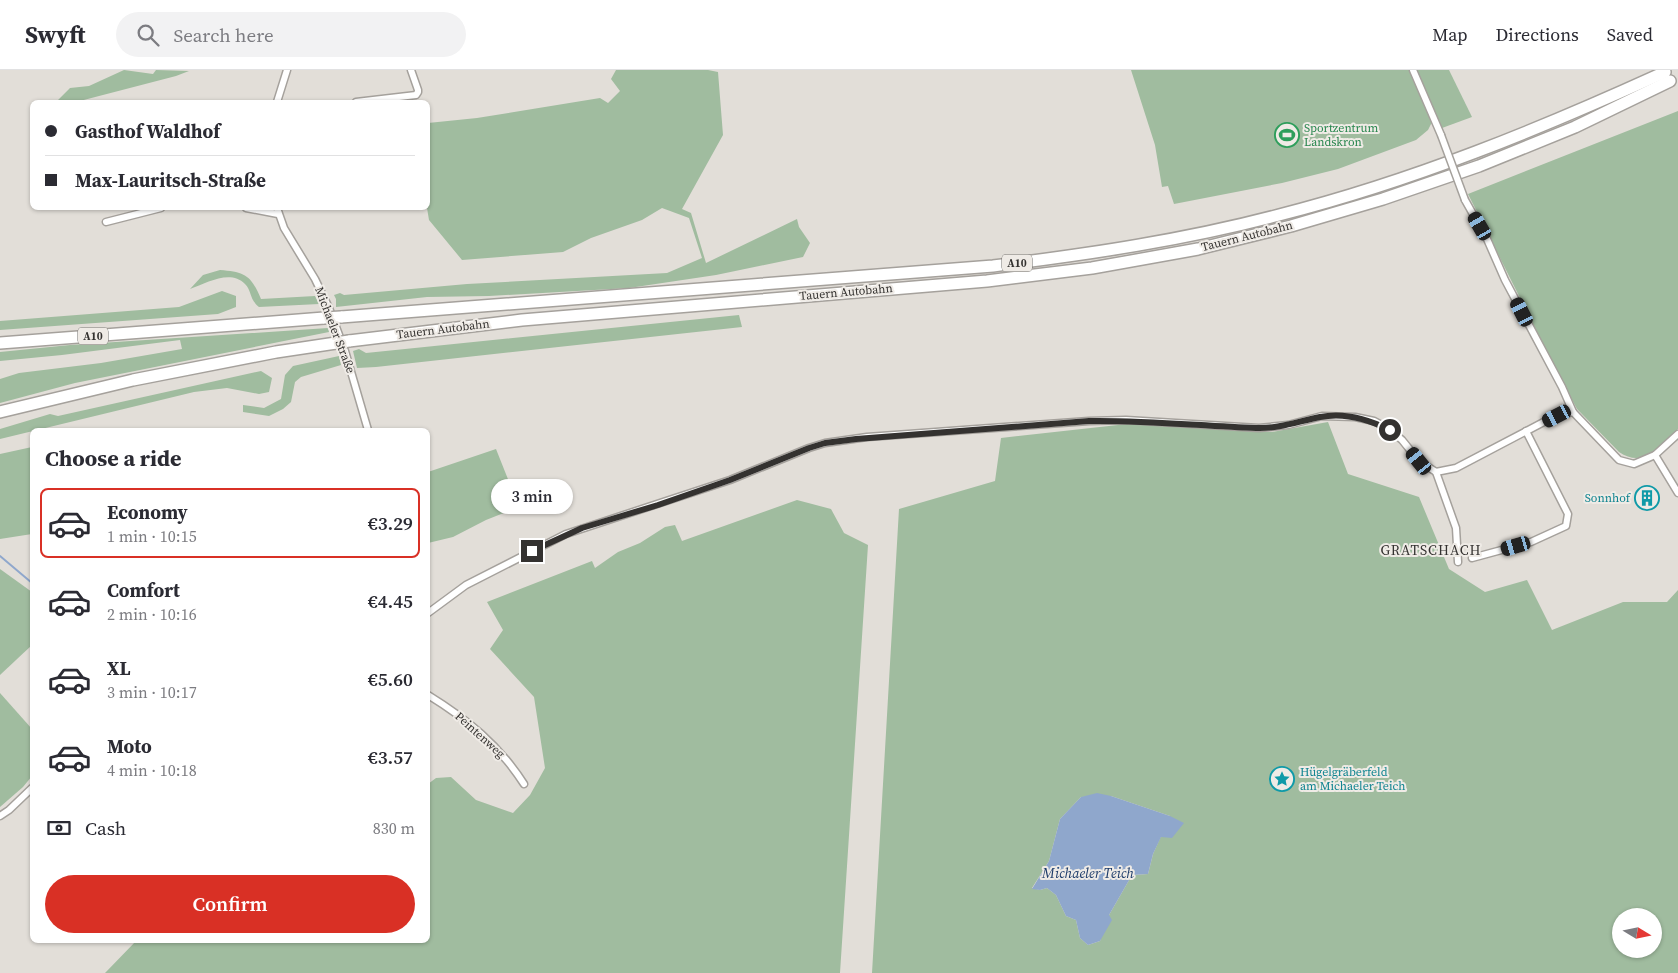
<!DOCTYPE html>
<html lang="en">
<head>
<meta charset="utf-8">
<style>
  :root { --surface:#fff; --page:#f2f2f3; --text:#2b2b33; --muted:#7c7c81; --line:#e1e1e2; --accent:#d93025 }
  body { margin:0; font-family:"Source Serif 4",serif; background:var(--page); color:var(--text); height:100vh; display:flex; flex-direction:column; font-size:19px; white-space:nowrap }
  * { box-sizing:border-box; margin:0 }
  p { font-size:16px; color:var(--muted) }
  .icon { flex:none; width:28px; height:28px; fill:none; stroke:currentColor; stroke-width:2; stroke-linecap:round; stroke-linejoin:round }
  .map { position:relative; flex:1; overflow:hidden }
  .drawer { position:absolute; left:30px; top:358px; width:400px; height:515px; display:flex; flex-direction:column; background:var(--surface); border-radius:8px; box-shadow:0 1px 4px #0004 }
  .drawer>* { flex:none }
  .hud { position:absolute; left:30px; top:30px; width:400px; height:110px; border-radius:8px; box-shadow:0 1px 4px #0004; display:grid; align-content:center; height:110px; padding:0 15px; background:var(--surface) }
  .needle { width:32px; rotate:100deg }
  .buttons { position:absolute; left:1612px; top:838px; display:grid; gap:10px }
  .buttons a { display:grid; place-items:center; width:50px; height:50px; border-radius:50%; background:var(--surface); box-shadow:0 1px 4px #0004; font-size:25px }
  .end { position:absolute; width:22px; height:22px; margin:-11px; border:6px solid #343230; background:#fff; box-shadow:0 0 0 2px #fff }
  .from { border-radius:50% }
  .bubble { position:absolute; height:35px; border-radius:18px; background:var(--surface); box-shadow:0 1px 4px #0004; font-size:16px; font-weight:600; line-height:35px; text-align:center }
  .car { position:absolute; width:15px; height:30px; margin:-15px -8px; border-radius:6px; box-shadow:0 0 4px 1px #0007; background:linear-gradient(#222 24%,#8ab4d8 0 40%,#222 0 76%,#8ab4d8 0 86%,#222 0) }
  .hud b { display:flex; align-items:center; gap:18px; height:48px; font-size:19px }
  .hud b+b { border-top:1px solid var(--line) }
  .hud i { width:12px; height:12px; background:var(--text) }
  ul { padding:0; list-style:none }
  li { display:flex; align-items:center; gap:15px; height:70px; margin:0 10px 8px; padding:0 5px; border:2px solid transparent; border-radius:8px }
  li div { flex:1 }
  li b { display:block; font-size:19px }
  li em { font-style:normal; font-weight:600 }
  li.active { border-color:var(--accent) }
  li>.icon { width:45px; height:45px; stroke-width:1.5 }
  h2 { padding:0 15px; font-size:22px; line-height:60px }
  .pay { display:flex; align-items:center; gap:12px; height:55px; padding:0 15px; font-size:19px }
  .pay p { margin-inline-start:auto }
  .primary-button { display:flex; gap:10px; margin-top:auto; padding:10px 15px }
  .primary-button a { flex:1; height:58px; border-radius:30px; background:var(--accent); color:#fff; font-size:20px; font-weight:600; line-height:58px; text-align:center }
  header { display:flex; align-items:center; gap:30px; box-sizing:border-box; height:70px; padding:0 25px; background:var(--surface); border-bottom:1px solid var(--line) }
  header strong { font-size:24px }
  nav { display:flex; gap:28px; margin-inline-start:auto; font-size:18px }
  .search { width:350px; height:45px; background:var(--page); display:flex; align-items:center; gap:12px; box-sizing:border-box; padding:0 18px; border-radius:28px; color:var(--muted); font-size:19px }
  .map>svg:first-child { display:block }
</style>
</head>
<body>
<header>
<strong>Swyft</strong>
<div class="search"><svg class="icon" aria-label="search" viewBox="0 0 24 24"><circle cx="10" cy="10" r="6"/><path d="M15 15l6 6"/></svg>Search here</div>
<nav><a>Map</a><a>Directions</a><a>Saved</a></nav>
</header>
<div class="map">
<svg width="1678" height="903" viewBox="0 0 1678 903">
  <rect width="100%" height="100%" fill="#e2ded8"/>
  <g fill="#a0bc9f" fill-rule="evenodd">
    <polygon points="124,0 153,4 156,0 189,1 176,6 76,32 56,32 70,18 89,16"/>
    <polygon points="616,0 708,0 718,2 723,65 682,139 691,143 706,193 797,149 799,157 810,173 803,187 716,205 629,218 489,226 427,227 336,237 336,229 334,225 340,223 344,225 467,214 667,203 702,188 689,148 662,138 642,150 591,168 563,182 462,190 429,150 427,138 428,53 477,48 600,28 608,33 620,21 611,9"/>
    <polygon points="1131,0 1412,0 1433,50 1428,60 1416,70 1338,99 1282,113 1174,134 1168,116 1162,117 1155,75"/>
    <polygon points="1414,0 1449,0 1472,47 1442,58"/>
    <path d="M1678,41V359C1660,376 1644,399 1619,382L1577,339L1556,300L1468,124Z"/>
    <path d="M220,200C245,202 251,205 261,229L315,226L319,234L259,237C249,229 252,221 245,214C230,199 207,213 190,219L203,205Z"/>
    <polygon points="222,221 236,226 236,237 218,244 0,260 0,251 179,237"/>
    <polygon points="739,245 742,257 376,297 357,298 353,281 359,279 366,283"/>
    <polygon points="328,258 329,262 75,313 0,333 0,309 19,303 101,293 182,279 180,270 62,285 0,291 0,282 70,275"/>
    <polygon points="339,286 341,295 301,307 295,312 291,332 283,339 269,346 243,342 243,335 264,338 281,329 285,305 293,296"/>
    <polygon points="261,301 272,308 269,322 259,324 227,318 194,322 0,369 0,359 50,344 58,346"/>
    <path d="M1328,352L1348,404L1419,427L1449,499L1485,522L1527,510L1552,560L1623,532H1667L1678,520V903H872L899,439L995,411L1001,368L1127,354L1272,362ZM1111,726L1170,746L1153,784L1148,804L1132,805L1109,845L1100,871L1088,875L1080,868L1076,850L1066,846L1056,825L1047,818L1040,820L1032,818L1049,791L1060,749L1081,727ZM1621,846H1654V879H1621Z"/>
    <polygon points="32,377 32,464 0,469 0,384"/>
    <polygon points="496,379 519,437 486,450 453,467 428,473 428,402"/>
    <polygon points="797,430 831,439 844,463 868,475 840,903 105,903 137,870 428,870 428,714 436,708 451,707 476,730 513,743 530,725 545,698 534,627 490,579 503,560 487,532 592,491 595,498 618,482 640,473 665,457 675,455 682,471"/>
    <polygon points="0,499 32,522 32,575 0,605"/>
    <polygon points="0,623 32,659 32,706 23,717 0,737"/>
  </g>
  <polygon fill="#8fa7cc" points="1097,723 1111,726 1170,746 1184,753 1172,768 1161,767 1153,784 1148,804 1132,805 1109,845 1112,850 1100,871 1088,875 1080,868 1076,850 1066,846 1056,825 1047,818 1040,820 1032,819 1049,791 1060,749 1081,727"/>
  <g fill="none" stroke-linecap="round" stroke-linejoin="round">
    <polyline stroke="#8fa7cc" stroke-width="2" points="0,486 32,513"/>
    <defs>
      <g id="minor">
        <polyline points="1413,0 1441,65"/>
        <polyline points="277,32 287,0"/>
        <polyline points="356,32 416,25 418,22 418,20 411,0"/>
        <polyline points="1465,130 1487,169 1505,210 1562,317 1573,342"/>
        <polyline points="246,138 278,144"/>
        <polyline points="277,138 284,158 315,209 329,238 345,281 368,360"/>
        <polyline points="106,152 161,138"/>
        <polyline points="1655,385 1678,423"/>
        <polyline points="1436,402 1456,458 1458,492"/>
        <polyline points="1472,488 1531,472 1566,456 1568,444 1526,361"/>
        <polyline points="428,543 466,515 566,464 730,410 809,378 825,373 867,367 1089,351 1126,350 1259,358 1288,355 1322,346 1355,347 1374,351 1389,359 1402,370 1419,391 1436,402 1456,398 1557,345 1573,342 1619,390 1634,394 1655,385 1678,364"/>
        <path d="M428,625C467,649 499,675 524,714"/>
        <polyline points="0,746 9,740 32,718"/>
      </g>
      <g id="motorway">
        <path d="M341,247L993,196C1089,184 1185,170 1279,145C1413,111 1540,59 1665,2"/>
        <polyline points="349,271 522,250 987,211 1092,198 1198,179 1291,156 1383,129 1479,96 1575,57 1670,11"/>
        <polyline points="0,273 324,248"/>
        <polyline points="0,342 133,310 276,282 336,273"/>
      </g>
    </defs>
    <use href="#minor" stroke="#a5a19c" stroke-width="9"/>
    <use href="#motorway" stroke="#a5a19c" stroke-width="14"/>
    <use href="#minor" stroke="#fff" stroke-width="6"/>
    <use href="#motorway" stroke="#fff" stroke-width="11"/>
    <defs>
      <polyline id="minor-bridge" points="1441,65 1465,130"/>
      <g id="motorway-bridge">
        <polyline points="324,248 341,247"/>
        <polyline points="336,273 349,271"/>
      </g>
    </defs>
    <use href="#minor-bridge" stroke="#a5a19c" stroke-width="9" stroke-linecap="butt"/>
    <use href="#motorway-bridge" stroke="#a5a19c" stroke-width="14" stroke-linecap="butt"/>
    <use href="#minor-bridge" stroke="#fff" stroke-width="6"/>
    <use href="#motorway-bridge" stroke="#fff" stroke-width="11"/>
  </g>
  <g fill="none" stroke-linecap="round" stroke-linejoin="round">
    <path stroke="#343230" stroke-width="6" d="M532,481L582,458L658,435L730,410L809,378L825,373L856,369L1089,351C1145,350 1201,356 1256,358C1279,359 1299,351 1320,347C1344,342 1368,349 1390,360"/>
  </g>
  <defs>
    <symbol id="stadium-ring" viewBox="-11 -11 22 22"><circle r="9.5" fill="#efebe6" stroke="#2e9e5b" stroke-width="1.5"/><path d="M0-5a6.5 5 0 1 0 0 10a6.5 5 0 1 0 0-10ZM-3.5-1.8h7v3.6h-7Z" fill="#2e9e5b"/></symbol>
    <symbol id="building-ring" viewBox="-11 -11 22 22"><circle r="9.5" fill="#efebe6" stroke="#0f9aa8" stroke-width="1.5"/><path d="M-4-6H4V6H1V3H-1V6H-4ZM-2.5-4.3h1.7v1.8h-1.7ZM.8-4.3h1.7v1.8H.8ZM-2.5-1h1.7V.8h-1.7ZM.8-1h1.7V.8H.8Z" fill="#0f9aa8"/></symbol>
    <symbol id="sight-ring" viewBox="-11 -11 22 22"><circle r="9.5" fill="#efebe6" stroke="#0f9aa8" stroke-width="1.5"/><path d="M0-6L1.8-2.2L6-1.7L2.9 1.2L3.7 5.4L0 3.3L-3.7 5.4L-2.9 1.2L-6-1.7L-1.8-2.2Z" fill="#0f9aa8"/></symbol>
  </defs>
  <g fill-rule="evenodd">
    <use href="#stadium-ring" x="1273" y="51" width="28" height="28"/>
    <use href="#building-ring" x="1633" y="414" width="28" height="28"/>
    <use href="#sight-ring" x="1268" y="695" width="28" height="28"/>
  </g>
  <g text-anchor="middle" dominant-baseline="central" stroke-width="4" stroke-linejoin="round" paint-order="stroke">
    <g fill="#efebe6" stroke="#6c6a67" stroke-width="1">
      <rect x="1002" y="184.5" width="30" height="17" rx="4"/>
      <rect x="78" y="257.5" width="30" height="17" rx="4"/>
    </g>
    <g font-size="11" font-weight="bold" fill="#343230">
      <text x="1017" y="193">A10</text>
      <text x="93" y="266">A10</text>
    </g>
    <g font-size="12" fill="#27864d" stroke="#efebe6" text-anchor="start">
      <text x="1304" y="58">Sportzentrum<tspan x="1304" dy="14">Landskron</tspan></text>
    </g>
    <g font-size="12" fill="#343230" stroke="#efebe6">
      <text transform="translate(1247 166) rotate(-14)">Tauern Autobahn</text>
      <text transform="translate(846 222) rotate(-5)">Tauern Autobahn</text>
      <text transform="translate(443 259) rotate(-7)">Tauern Autobahn</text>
      <text transform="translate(335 260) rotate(69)">Michaeler Straße</text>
      <text transform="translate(480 665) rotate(42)">Peintenweg</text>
    </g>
    <g font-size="12" fill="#0d838f" stroke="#efebe6" text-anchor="end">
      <text x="1630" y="428">Sonnhof</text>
      <text x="1300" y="702" text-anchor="start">Hügelgräberfeld<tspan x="1300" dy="14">am Michaeler Teich</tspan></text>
    </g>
    <g font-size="14" letter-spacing="1" fill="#343230" stroke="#efebe6">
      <text x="1431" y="480">GRATSCHACH</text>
    </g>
    <g font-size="14" font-style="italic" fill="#1b3a69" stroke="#efebe6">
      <text x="1088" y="803">Michaeler Teich</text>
    </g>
  </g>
</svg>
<div class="buttons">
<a><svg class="needle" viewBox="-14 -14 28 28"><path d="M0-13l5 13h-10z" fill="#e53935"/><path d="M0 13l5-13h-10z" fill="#7c7c81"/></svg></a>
</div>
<i class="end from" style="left:1390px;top:360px"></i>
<i class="end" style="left:532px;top:481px"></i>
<div class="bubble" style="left:491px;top:409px;width:82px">3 min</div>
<i class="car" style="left:1480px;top:156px;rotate:330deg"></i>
<i class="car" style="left:1522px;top:242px;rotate:333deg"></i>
<i class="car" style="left:1557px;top:346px;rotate:243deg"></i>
<i class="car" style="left:1419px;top:391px;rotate:321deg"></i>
<i class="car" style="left:1516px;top:476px;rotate:254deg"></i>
<div class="hud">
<b><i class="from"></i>Gasthof Waldhof</b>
<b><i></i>Max-Lauritsch-Straße</b>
</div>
<section class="drawer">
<h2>Choose a ride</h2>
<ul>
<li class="active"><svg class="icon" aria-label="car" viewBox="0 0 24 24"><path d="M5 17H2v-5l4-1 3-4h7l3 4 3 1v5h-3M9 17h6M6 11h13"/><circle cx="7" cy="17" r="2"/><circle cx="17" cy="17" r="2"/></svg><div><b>Economy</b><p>1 min · 10:15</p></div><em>€3.29</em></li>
<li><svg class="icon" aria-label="car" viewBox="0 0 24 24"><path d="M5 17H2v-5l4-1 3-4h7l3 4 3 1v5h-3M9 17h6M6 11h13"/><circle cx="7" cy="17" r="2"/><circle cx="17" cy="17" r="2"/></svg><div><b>Comfort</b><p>2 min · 10:16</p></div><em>€4.45</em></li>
<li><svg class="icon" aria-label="car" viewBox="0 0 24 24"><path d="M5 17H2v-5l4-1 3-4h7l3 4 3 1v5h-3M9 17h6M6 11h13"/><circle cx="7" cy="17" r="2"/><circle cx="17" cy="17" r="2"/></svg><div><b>XL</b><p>3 min · 10:17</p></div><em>€5.60</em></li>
<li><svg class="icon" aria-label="car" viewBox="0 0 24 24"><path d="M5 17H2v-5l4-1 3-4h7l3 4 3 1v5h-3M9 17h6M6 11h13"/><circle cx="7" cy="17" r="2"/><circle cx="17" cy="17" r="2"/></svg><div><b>Moto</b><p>4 min · 10:18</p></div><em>€3.57</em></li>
</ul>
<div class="pay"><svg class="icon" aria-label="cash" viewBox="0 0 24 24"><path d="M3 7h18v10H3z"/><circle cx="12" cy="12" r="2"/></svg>Cash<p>830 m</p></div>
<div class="primary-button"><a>Confirm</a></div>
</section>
</div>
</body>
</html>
